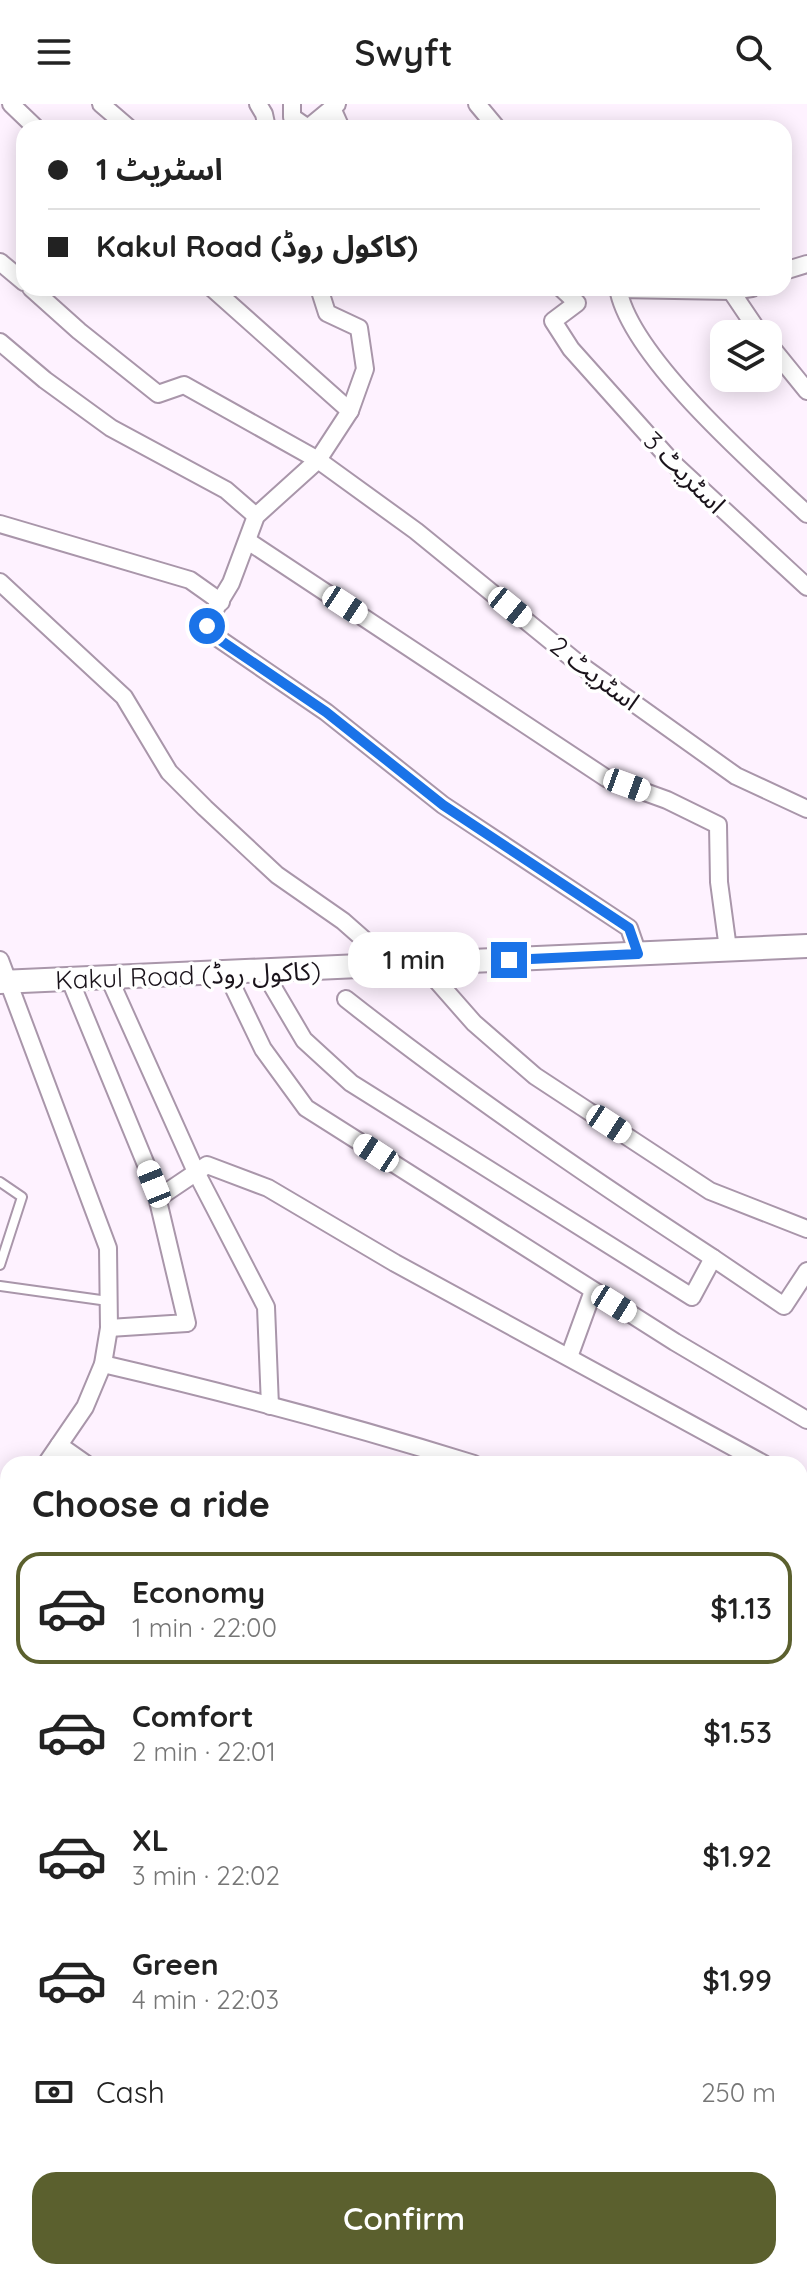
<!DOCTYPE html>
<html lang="en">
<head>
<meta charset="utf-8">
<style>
  :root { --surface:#fff; --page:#f2f2f2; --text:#222; --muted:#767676; --line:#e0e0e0; --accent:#5b602e }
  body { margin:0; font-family:Quicksand,"Noto Sans Arabic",sans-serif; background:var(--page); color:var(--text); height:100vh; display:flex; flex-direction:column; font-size:30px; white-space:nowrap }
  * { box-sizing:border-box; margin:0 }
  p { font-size:26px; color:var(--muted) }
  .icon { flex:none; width:44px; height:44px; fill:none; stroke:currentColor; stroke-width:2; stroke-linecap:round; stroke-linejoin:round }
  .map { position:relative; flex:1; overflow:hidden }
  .side { position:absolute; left:0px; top:1352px; width:808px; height:824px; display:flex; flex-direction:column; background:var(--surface); border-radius:24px 24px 0 0; box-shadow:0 4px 20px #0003 }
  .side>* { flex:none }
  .guide { position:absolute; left:16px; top:16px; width:776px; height:176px; border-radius:24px; box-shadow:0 4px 20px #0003; display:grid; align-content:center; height:176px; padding:0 32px; background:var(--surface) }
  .buttons { position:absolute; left:710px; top:216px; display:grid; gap:16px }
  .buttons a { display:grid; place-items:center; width:72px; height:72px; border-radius:16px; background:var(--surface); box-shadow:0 4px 20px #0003; font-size:40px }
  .end { position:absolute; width:36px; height:36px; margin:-18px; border:10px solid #1a73e8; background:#fff; box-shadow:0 0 0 4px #fff }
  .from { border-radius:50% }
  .bubble { position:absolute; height:56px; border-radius:24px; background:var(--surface); box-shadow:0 4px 20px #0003; font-size:26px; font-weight:600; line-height:56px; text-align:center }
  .car { position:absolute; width:24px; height:48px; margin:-24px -12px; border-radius:10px; box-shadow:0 0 6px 2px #0007; background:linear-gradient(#fff 24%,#345 0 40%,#fff 0 76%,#345 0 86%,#fff 0) }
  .guide b { display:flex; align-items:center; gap:28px; height:76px; font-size:30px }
  .guide b+b { border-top:2px solid var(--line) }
  .guide i { width:20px; height:20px; background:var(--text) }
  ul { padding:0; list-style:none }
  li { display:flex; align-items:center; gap:24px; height:112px; margin:0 16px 12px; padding:0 16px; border:4px solid transparent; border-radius:24px }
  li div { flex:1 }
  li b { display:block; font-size:30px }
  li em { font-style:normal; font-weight:600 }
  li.on { border-color:var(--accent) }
  li>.icon { width:72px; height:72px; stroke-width:1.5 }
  h2 { padding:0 32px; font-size:36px; line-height:96px }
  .pay { display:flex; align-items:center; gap:20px; height:88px; padding:0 32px; font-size:30px }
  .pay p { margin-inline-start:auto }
  .button { display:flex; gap:16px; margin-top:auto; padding:16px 32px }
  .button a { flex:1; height:92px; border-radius:24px; background:var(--accent); color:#fff; font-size:32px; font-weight:600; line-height:92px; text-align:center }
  header { display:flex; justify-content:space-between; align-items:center; height:104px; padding:0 32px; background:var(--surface); font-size:36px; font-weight:600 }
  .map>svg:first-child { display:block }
</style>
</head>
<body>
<header><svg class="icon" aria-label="menu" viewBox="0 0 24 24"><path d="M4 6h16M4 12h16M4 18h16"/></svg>Swyft<svg class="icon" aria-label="search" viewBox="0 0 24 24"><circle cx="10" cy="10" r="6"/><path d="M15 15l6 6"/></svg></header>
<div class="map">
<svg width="807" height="2176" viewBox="0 0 807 2176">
  <rect width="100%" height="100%" fill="#fef2ff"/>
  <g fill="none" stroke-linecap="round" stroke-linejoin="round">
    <defs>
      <g id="lane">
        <polyline points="0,1078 22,1093 0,1161"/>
        <polyline points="0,1182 108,1197"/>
        <polyline points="0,1974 8,1963"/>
        <polyline points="21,2176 27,2168"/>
      </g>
      <g id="street">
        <polyline points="11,0 36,24"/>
        <polyline points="101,0 129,24"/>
        <polyline points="258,0 264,10 267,24"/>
        <polyline points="292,0 292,13 308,24"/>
        <polyline points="477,0 497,24"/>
        <polyline points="332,4 341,24"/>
        <polyline points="308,24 337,0"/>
        <polyline points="0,158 24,178"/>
        <polyline points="784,167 807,160"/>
        <polyline points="31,184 79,227 158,290 184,281 318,356 416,427 579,560 736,672 807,705"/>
        <polyline points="212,184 350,307"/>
        <polyline points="319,184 327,209 359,224 365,265 350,307 318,356 256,412 231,479 208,517 209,528 326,608 443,701 629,824 638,850"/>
        <polyline points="561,184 577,199 553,217 571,245 673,359 807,483"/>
        <path d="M618,184C629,252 756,362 807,410"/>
        <polyline points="752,184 731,187 760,230"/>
        <polyline points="618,185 731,187"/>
        <polyline points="0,238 45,276 111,324 226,386 256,412"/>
        <polyline points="768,239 807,287"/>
        <polyline points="0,420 190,476 221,498"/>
        <polyline points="248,437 606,674 667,696 718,721 719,778 728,845"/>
        <polyline points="0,478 124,593 169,668 205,704 277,771 343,817 394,862"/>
        <polyline points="0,856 108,1144 109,1224 103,1260 85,1303 46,1360"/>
        <polyline points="423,861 474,919 535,972 710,1087 807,1125"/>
        <polyline points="226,868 263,945 306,1004 675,1238 807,1316"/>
        <polyline points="264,868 304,936 351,979 692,1193 713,1154 784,1202 807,1167"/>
        <polyline points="109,874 196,1068 266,1203 270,1302"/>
        <polyline points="70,876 154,1080 187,1219 109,1224"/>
        <path d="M346,895C464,988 587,1072 713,1154"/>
        <polyline points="158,1094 207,1061 268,1084 395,1159 764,1360"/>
        <polyline points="569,1253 593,1187"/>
        <path d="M103,1260C228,1289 352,1322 474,1360"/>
        <polyline points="59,1341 86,1360"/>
        <polyline points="800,1380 807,1384"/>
        <polyline points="0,1425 8,1414"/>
        <polyline points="800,1511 807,1514"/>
        <polyline points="0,1518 8,1520"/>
        <polyline points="0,1615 8,1618"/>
        <polyline points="800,1655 807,1658"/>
        <polyline points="800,1743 807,1745"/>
        <polyline points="0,1765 8,1768"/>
        <polyline points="800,1804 807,1806"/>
        <polyline points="0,1864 8,1853"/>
        <polyline points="800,1883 807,1886"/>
        <polyline points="800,1945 807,1947"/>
        <polyline points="0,2015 8,2021"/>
        <polyline points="800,2041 807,2042"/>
        <polyline points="0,2093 8,2082"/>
        <polyline points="800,2118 807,2119"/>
        <polyline points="204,2168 215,2176"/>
        <polyline points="104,2176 110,2168"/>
        <polyline points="254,2176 255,2168"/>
      </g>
      <polyline id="secondary" points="0,878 807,842"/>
    </defs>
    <use href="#lane" stroke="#a996aa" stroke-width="12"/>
    <use href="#street" stroke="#a996aa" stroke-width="20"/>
    <use href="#secondary" stroke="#a996aa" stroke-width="26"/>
    <use href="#lane" stroke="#fff" stroke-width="8"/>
    <use href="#street" stroke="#fff" stroke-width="16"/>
    <use href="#secondary" stroke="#fff" stroke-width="22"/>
  </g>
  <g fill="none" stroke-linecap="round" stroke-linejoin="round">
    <polyline stroke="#1a73e8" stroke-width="10" points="207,522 209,528 217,534 326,608 443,701 629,824 638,850 509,856"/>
  </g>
  <g text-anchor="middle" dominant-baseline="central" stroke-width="7" stroke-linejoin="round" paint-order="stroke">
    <g font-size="26" fill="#1a131b" stroke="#fff">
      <text transform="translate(685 368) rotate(45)">اسٹریٹ 3</text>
      <text transform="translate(595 569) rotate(37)">اسٹریٹ 2</text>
      <text transform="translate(188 871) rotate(-2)">Kakul Road (کاکول روڈ)</text>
    </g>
  </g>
</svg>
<div class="buttons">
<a><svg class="icon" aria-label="layers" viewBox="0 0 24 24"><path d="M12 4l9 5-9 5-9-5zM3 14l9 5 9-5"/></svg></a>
</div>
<i class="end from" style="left:207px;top:522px"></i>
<i class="end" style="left:509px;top:856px"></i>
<div class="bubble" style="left:348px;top:828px;width:132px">1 min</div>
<i class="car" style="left:345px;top:501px;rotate:123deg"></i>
<i class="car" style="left:510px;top:503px;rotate:129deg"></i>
<i class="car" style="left:627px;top:681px;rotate:110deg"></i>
<i class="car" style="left:609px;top:1020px;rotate:123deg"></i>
<i class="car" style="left:376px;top:1049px;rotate:303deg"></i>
<i class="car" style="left:154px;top:1080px;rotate:338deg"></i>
<i class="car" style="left:614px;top:1200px;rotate:122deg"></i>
<div class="guide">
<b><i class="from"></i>اسٹریٹ 1</b>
<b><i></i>Kakul Road (کاکول روڈ)</b>
</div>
<section class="side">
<h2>Choose a ride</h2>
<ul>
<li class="on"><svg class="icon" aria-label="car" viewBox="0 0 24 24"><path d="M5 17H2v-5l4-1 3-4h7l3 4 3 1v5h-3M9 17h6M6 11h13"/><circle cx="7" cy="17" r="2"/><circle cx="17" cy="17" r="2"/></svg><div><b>Economy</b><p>1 min · 22:00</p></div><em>$1.13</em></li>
<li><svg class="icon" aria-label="car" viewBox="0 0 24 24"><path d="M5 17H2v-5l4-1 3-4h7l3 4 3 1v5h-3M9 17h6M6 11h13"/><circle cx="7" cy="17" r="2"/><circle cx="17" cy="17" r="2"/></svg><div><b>Comfort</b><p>2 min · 22:01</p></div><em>$1.53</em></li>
<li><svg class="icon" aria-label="car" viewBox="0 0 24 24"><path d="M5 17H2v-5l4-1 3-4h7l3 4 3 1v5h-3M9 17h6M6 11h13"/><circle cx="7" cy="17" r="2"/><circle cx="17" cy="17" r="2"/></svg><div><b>XL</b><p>3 min · 22:02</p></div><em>$1.92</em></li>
<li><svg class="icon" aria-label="car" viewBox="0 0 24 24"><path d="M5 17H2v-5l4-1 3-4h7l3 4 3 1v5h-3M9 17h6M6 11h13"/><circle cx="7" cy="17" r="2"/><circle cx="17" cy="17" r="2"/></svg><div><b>Green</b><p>4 min · 22:03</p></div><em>$1.99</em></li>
</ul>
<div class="pay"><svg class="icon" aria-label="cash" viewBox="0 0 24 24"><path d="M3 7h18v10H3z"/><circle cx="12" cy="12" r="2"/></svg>Cash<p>250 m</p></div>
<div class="button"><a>Confirm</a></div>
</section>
</div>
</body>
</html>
